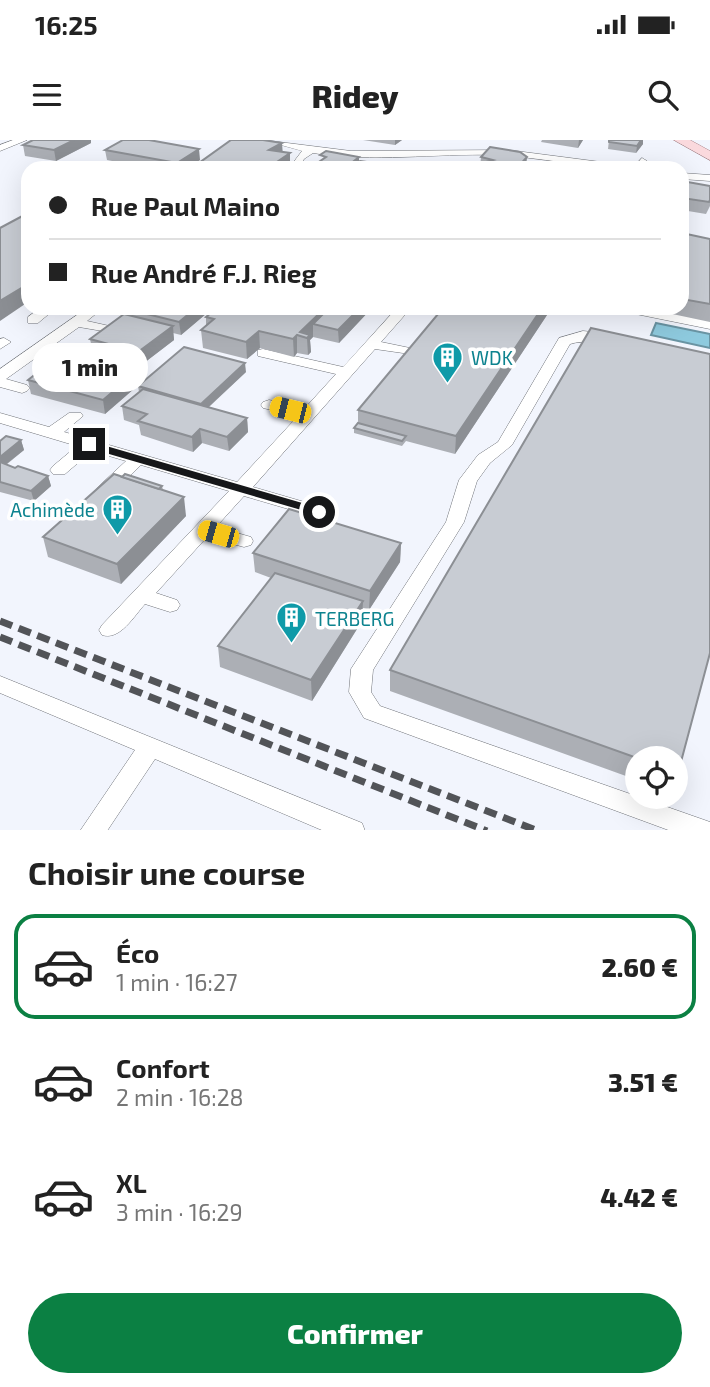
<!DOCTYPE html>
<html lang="fr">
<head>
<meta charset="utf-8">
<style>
  :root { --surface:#fff; --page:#f6f6f6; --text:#222; --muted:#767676; --line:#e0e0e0; --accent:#0b8043 }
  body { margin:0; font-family:"Exo 2",sans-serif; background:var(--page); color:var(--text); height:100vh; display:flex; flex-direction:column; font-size:26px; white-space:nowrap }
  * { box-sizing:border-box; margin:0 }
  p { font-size:23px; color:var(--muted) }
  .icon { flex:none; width:38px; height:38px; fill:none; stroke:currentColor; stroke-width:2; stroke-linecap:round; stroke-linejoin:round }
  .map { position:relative; height:690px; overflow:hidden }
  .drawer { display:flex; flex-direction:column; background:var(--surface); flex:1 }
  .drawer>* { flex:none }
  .banner { position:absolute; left:21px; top:21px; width:668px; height:154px; border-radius:21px; box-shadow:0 7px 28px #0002; display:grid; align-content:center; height:154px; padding:0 28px; background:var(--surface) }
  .controls { position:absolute; left:625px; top:606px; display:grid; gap:14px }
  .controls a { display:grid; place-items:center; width:63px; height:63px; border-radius:50%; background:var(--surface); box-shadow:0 7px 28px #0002; font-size:35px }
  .end { position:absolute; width:32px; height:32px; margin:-16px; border:9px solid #161719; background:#fff; box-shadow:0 0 0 4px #fff }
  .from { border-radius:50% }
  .bubble { position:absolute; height:49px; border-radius:24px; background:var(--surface); box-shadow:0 7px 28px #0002; font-size:23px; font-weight:800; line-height:49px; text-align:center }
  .car { position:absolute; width:21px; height:42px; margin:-21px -10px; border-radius:9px; box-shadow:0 0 5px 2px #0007; background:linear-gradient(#f5c518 24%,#345 0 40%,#f5c518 0 76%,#345 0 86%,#f5c518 0) }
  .banner b { display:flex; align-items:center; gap:24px; height:66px; font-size:26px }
  .banner b+b { border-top:2px solid var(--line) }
  .banner i { width:18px; height:18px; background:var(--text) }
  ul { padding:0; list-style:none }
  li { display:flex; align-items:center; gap:21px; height:105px; margin:0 14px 10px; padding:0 14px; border:4px solid transparent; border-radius:21px }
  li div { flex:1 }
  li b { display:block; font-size:26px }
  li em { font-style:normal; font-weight:800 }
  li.selected { border-color:var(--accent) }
  li>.icon { width:63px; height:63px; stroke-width:1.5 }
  h2 { padding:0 28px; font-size:32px; line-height:84px }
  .cta { display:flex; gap:14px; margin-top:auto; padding:14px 28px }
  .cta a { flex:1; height:80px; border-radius:42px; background:var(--accent); color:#fff; font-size:28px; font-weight:800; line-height:80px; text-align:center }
  .status { display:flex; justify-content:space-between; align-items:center; height:49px; padding:0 35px; background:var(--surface); direction:ltr }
  .status svg { height:19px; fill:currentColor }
  header { display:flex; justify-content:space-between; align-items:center; height:91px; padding:0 28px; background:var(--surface); font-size:32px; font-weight:800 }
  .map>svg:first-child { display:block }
</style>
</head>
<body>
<div class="status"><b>16:25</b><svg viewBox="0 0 49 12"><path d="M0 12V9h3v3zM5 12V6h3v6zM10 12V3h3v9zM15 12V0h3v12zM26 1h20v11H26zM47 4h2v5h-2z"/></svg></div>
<header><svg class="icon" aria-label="menu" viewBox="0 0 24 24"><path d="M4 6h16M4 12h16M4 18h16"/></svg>Ridey<svg class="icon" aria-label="search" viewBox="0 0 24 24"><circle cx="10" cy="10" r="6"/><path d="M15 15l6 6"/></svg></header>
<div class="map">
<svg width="710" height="691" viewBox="0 0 710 691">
  <rect width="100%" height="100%" fill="#f2f5fd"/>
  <polygon fill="#8ecade" stroke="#6a94a3" stroke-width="2" points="656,183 710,194 710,208 651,195"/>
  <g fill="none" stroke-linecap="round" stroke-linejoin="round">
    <defs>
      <g id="minor">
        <polygon points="13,0 27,0 0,11 0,5"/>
        <path d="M263,0L351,11L508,10L624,25L629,28C584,28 540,17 495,15C435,13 373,23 313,13L304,19L299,28H289L302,11Z"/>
        <polygon points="642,18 647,21 643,28 633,28"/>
        <polygon points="682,33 710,35 710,41 682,39"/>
        <polygon points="40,168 56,168 38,183 28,183 28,177"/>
        <polygon points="87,168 103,168 87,181 114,187 114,193 79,187 6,239 27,245 30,248 27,251 22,253 0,247 0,229"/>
        <path d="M397,168H411L381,202L410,208V214L375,209L253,347L325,368L328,372L325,376L319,378L244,356L216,387L251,397L253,401L251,405L244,407L207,397L156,453L177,460L180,465L177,470L170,472L145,464C134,476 120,501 102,495L99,490L102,485L229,351L141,325L111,354H99L96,350L99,346L126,321L92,311L65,334H53L50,330L53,326L77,306L0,283V273L49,287L69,273H81L83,276L64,292L237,342L298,276L263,268L261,265L263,262L269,260L305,268L336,234L258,216V210L263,209L343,227Z"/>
        <polygon points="619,168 646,168 710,181 710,189 626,172"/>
        <path d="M583,191L611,194L618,198C609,205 584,199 570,204L512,305L490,323L477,341L464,382L373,530L371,552L380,566L710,682V691H671L364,578L349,552L351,529L446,382L459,340L478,315L498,302L559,198Z"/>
        <polygon points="4,198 11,202 0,209 0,199"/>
        <polygon points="0,536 362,683 365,691 324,691 155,619 107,691 80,691 135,610 0,553"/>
      </g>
      <polygon id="major" points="674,0 690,0 710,11 710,20"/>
    </defs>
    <use href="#minor" stroke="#707379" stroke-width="1"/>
    <use href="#major" stroke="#a8858a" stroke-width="1"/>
    <use href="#minor" fill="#fff" fill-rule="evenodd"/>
    <use href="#major" fill="#fad9dd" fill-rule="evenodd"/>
    <g stroke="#525458" stroke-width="7" stroke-dasharray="13 7" stroke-linecap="butt">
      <polyline points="0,481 538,691"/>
      <polyline points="0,497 487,691"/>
    </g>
  </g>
  <g fill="#acafb5">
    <polygon points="33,0 91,0 91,3 56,21 25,16 23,5"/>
    <polygon points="363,0 402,0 395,5"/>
    <polygon points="542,0 583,0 578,8 541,2"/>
    <polygon points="609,0 643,4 636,13 608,9"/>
    <polygon points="282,3 282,12 290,13 290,27 289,28 199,28 199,23"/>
    <polygon points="105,10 200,20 187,28 148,28 107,20"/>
    <polygon points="481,17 525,28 480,28"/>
    <polygon points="682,41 710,46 710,66 706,74 682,70"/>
    <polygon points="682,93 710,99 710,182 644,168 682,168"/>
    <polygon points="213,168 181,195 173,193 174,200 140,226 93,213 90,199 132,176 131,170"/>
    <polygon points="372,168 339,203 313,197 310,200 311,212 308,215 297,213 294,217 260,208 247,219 203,208 201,190 206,185 206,177"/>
    <polygon points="443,168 548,168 547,175 455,314 406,301 402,306 354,293 354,288 358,284 358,270"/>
    <polygon points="591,188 710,214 710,513 676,642 676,618 637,618 637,640 390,551 390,530"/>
    <polygon points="141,228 143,241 105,274 31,254 28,240"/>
    <polygon points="246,232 209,267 247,278 248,292 229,311 202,303 193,312 141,295 139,285 124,280 122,266 139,252 138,246"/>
    <polygon points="21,300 24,310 6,325 15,328 48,336 51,346 34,361 0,352 0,301"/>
    <polygon points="122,337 162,346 163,350 186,376 121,444 48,417 43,397"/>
    <polygon points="401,403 400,422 369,470 363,468 362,481 312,561 220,527 218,506 271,438 255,432 253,413"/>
  </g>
  <g fill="#8c8f94">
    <polygon points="74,0 91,0 91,3 56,21 54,10"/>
    <polygon points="395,0 402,0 395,5"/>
    <polygon points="579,0 583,0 578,8"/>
    <polygon points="641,0 643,0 643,4 636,13 637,6"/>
    <polygon points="282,3 283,17 269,10"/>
    <polygon points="199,9 200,20 187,28 177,28 177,23"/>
    <polygon points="290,13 290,27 289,28 268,28"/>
    <polygon points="359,17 359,28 345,28"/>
    <polygon points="527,17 526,28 518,28 518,27"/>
    <polygon points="225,23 225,28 219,28 219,26"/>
    <polygon points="28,144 28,162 0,181 0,161"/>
    <polygon points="196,168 213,168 181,195 179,182"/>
    <polygon points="325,168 343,168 313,184 313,197 310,200 311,212 308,215 307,198 300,192"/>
    <polygon points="360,168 372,168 339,203 338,190"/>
    <polygon points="542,168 548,168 547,175 455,314 456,296"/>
    <polygon points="173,186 174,200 140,226 138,212"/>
    <polygon points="259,191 260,208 247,219 246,202"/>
    <polygon points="297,195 297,213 294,217 293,199"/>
    <polygon points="245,223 246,232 202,273 201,264"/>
    <polygon points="141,228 143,241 105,274 103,260"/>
    <polygon points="247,278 248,292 229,311 227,297"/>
    <polygon points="200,289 202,303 193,312 192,297"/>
    <polygon points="21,300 24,310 0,329 0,317"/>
    <polygon points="48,336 51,346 34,361 31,351"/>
    <polygon points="184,357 186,376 121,444 117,424"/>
    <polygon points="401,403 400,422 369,470 370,451"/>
    <polygon points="363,461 362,481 312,561 311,540"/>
  </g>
  <g fill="#c8ccd3" stroke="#8c8f94" stroke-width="2">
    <polygon points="33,0 74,0 54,10 23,5"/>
    <polygon points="123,0 149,0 199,9 177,23 105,10"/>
    <polygon points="231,0 263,0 282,3 269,10 290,13 268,28 253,28 225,23 219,26 199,23"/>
    <polygon points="609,0 641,0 637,6 609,2"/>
    <polygon points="490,7 520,12 527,17 518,27 486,22 493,20 481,17"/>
    <polygon points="326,11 359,17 345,28 310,28 326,17 320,15"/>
    <polygon points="360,21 387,25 384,28 350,28"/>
    <polygon points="115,23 139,28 106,28"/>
    <polygon points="410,24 432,28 406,28"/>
    <polygon points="601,25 621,28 599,28"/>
    <polygon points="682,41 710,46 710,60 709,62 682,58"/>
    <polygon points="28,73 28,144 0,161 0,88"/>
    <polygon points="682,93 710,99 710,164 682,159"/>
    <polygon points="134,168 196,168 179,182 131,170"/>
    <polygon points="217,168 325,168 300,192 310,195 307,198 297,195 293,199 259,191 246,202 201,190 214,179 206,177"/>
    <polygon points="329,168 360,168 338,190 313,184"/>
    <polygon points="443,168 542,168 456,296 358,270"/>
    <polygon points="124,174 173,186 138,212 90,199"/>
    <polygon points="591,188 710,214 710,513 678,633 676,632 676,618 637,618 390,530"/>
    <polygon points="184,207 245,223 201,264 138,246"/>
    <polygon points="66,210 141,228 103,260 28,240"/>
    <polygon points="143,249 247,278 227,297 200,289 192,297 138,281 147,274 122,266"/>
    <polygon points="358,283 406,296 402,301 354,288"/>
    <polygon points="6,296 21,300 0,317 0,301"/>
    <polygon points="0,322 15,328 18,326 48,336 31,351 0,342"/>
    <polygon points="114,334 184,357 117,424 43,397"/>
    <polygon points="125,334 162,346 159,349 122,337"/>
    <polygon points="289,369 401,403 370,451 253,413"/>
    <polygon points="275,433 363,461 311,540 218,506"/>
  </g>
  <polygon fill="#161719" points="89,301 323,369 325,372 315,374 85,307 85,302"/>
  <defs>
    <symbol id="building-pin" viewBox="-11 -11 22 30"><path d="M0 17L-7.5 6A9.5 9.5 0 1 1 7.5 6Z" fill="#0f9aa8" stroke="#fff"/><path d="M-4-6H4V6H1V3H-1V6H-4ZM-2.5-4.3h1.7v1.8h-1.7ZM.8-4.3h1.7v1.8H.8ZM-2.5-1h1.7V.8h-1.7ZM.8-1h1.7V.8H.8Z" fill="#fff"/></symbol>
  </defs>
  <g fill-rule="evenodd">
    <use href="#building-pin" x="430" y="200" width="35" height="47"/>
    <use href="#building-pin" x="100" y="352" width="35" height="47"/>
    <use href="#building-pin" x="274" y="460" width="35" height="47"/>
  </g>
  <g text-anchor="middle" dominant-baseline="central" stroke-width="7" stroke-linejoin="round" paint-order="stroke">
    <g font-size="19" fill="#0d838f" stroke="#fff" text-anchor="start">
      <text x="471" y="217">WDK</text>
      <text x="95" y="369" text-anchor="end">Achimède</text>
      <text x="315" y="478">TERBERG</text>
    </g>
  </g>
</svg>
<div class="controls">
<a><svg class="icon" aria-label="locate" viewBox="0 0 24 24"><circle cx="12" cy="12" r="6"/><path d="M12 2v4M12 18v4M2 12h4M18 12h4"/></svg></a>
</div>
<i class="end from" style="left:319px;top:372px"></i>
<i class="end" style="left:89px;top:304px"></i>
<div class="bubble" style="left:32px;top:203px;width:116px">1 min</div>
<i class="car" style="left:290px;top:270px;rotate:284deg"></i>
<i class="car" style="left:218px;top:394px;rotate:286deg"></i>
<div class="banner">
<b><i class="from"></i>Rue Paul Maino</b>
<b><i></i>Rue André F.J. Rieg</b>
</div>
</div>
<section class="drawer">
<h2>Choisir une course</h2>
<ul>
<li class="selected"><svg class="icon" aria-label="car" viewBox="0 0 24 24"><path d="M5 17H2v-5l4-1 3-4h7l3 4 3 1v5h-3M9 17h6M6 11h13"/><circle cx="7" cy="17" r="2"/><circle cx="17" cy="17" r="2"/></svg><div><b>Éco</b><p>1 min · 16:27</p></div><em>2.60 €</em></li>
<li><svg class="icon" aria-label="car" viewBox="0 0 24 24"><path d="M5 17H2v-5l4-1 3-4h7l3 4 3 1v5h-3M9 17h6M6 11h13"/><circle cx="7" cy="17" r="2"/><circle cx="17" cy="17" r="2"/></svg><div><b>Confort</b><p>2 min · 16:28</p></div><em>3.51 €</em></li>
<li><svg class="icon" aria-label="car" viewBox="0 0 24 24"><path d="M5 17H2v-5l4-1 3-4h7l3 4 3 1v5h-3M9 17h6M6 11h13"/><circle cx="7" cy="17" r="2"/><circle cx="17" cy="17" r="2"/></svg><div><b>XL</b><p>3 min · 16:29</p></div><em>4.42 €</em></li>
</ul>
<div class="cta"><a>Confirmer</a></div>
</section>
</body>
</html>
